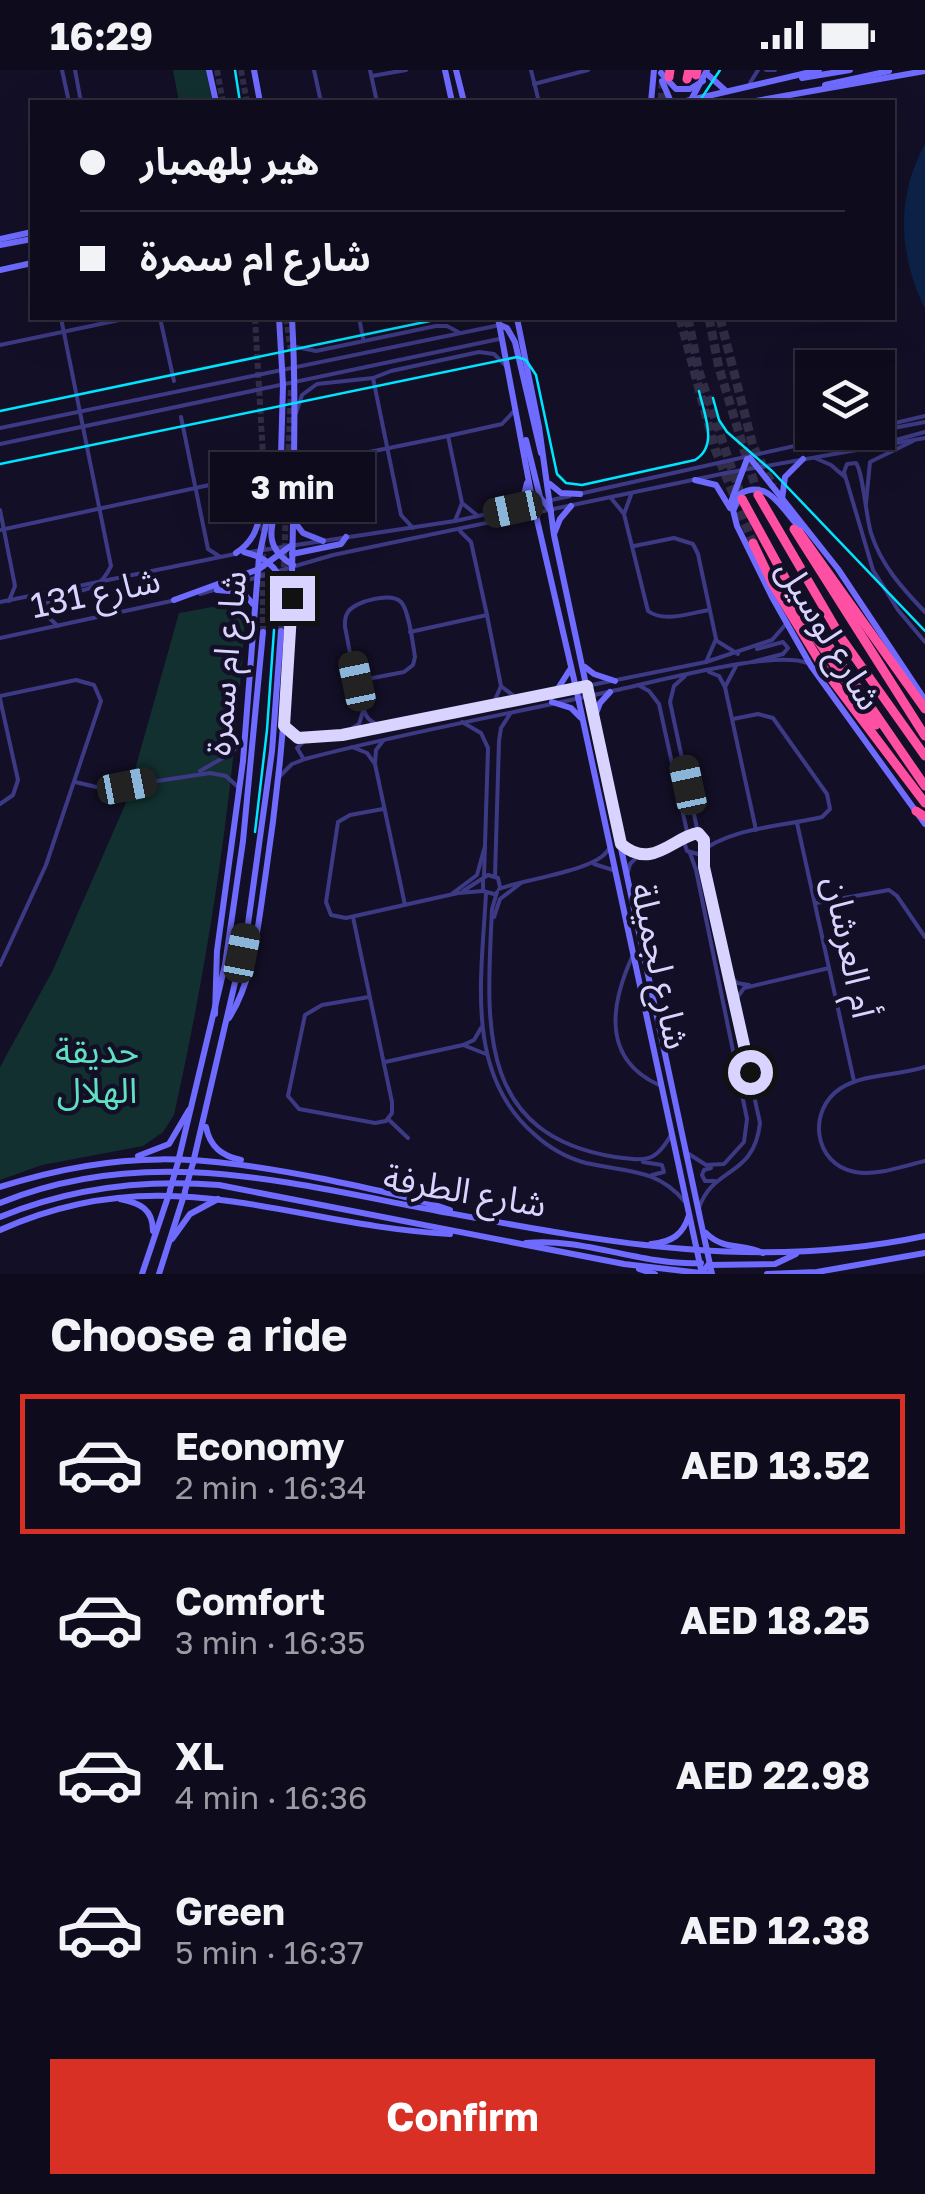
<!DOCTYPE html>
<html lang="en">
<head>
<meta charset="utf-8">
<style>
  :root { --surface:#0e0b1c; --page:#171425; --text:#f1f3f6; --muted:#9b9ba3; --line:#2e2b3b; --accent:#d93025 }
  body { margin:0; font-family:"Golos Text","Noto Sans Arabic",sans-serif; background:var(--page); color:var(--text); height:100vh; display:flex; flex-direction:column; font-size:38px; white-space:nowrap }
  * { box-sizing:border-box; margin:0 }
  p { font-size:32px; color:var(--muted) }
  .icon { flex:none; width:55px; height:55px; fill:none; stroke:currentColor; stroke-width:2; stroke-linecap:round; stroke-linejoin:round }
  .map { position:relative; height:1204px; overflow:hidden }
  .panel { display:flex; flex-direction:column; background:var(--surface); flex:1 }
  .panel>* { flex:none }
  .guide { position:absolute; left:30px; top:30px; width:865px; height:220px; border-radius:0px; box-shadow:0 10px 40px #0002,0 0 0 2px var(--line); display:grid; align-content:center; height:220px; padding:0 50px; background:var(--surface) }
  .fabs { position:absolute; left:795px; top:280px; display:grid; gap:20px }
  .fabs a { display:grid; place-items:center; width:100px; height:100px; border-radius:0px; background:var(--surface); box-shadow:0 10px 40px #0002,0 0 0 2px var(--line); font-size:50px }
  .end { position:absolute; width:45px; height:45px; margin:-22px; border:12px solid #d9d4ff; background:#111; box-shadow:0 0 0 5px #111 }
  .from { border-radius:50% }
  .bubble { position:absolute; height:70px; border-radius:0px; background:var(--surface); box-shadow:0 10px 40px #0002,0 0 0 2px var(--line); font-size:32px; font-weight:700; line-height:70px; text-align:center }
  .car { position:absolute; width:30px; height:60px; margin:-30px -15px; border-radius:12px; box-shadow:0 0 8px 2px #0007; background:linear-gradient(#222 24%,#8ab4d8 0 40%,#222 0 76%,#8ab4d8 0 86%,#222 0) }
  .guide b { display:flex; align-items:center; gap:35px; height:95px; font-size:38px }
  .guide b+b { border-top:2px solid var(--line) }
  .guide i { width:25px; height:25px; background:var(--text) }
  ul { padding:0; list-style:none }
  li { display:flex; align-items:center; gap:30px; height:140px; margin:0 20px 15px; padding:0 30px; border:5px solid transparent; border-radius:0px }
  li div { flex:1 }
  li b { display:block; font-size:38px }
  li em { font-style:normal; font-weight:700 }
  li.active { border-color:var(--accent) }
  li>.icon { width:90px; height:90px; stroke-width:1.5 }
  h2 { padding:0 50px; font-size:45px; line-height:120px }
  .action { display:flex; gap:20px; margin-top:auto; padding:20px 50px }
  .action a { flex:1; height:115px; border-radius:0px; background:var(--accent); color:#fff; font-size:40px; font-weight:700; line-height:115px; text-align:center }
  .status { display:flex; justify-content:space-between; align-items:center; height:70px; padding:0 50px; background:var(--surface); direction:ltr }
  .status svg { height:28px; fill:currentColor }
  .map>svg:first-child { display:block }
</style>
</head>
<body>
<div class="status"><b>16:29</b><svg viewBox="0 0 49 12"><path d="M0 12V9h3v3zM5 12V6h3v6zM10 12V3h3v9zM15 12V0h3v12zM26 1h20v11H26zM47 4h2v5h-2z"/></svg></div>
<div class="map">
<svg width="925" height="1204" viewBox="0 0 925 1204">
  <rect width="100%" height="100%" fill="#130f26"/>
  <g fill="#12302f">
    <polygon points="173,0 206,0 212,32 179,32"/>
    <path d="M246,531C236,705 212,875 174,1045L163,1062L143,1076L42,1095L0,1110V997L53,900L125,735L179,543Z"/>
  </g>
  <path fill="#0c2248" d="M925,74V239C899,185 895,128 925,74Z"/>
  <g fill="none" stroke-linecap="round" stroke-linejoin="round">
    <g stroke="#312d47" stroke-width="6" stroke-dasharray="6 3" stroke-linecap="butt">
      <polyline points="217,0 223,32"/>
      <polyline points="241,0 247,32"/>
      <polyline points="255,248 263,386 263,461"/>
      <polyline points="286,248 291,281"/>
      <polyline points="283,515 291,318"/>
      <polyline points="281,561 282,538"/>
      <polyline points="263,562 263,474"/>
    </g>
    <g stroke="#312d47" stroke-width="9" stroke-dasharray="9 4.5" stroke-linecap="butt">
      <polyline points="662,32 664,0"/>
      <polyline points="680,248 715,379 753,473"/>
      <polyline points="688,248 699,302 742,429"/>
      <polyline points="709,248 719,298 758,425"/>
      <polyline points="720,248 753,376 773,416"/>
    </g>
    <g stroke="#3d3a85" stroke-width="4">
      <polyline points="62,0 69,32"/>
      <polyline points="75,0 81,32"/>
      <polyline points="314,0 321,32"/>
      <polyline points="370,0 377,32"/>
      <polyline points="531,0 539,32"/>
      <polyline points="766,0 775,0"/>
      <polyline points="372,6 406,0"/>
      <polyline points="750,13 758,0"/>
      <polyline points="534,14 588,0"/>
      <polyline points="160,248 174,311"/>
      <polyline points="359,248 363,268"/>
      <polyline points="0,275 129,248"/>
      <polyline points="296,277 316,281 436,256 447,256 460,263"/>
      <polyline points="373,308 401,445 413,458"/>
      <polyline points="296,343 302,325 317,314 373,308 391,301 479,282 494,284 506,296"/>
      <polyline points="181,347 208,479 219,486"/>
      <polyline points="878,357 925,346"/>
      <polyline points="0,358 500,255"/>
      <polyline points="878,361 925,352"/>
      <polyline points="448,366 502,354 515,340"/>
      <polyline points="0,374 499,269"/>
      <polyline points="881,374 925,362"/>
      <polyline points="815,388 831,395 845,407"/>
      <polyline points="335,389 310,385 305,388 304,396 314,402 335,389 448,366 462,433 455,451"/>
      <circle cx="250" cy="407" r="9"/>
      <polyline points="579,424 857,362"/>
      <path d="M611,428L624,444L648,541C664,553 690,543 709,540"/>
      <polyline points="462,433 478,446"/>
      <polyline points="866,433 870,392 913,371"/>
      <polyline points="0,440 15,516 9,531"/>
      <polyline points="624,444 631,425"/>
      <polyline points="0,460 242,408"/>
      <polyline points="460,461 471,472 487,545 501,616 494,632"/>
      <polyline points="634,476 674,468 693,474 698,484 716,569"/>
      <polyline points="250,482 455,451 570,426"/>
      <polyline points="200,524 333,485 726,403 925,368"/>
      <polyline points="0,532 235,484"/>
      <path d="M925,542C902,518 881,495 871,463C866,447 863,402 856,393L847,394L844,402L873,500L898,540L925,572"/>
      <path d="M58,556L48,547V532C73,515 95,530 111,496L61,248"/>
      <polyline points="410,562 487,545"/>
      <polyline points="0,568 176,530"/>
      <polyline points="717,571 738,584"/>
      <polyline points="706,592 716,569"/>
      <polyline points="752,592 783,584 788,578 783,572 757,579"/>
      <polyline points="709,602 719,606 725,617 756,760"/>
      <polyline points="685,606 674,616 670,632 698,763"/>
      <path d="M357,611L404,602L413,595L415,587C413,575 409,540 401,532C391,522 355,531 348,542C344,548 345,551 345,557C349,575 358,637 368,648C372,653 377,654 382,657"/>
      <polyline points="638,615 649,621 659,634 688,766"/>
      <polyline points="502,617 518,629"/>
      <polyline points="725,617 736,596"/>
      <polyline points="0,626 76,610 94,615 101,631 46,795 0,895"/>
      <polyline points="0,629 18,710 13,725 0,734"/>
      <polyline points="462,652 481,663 488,678 484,807"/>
      <path d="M284,656C302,674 319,668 342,665L706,592L772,570L786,554"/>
      <polyline points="345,663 359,654 363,641"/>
      <polyline points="383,671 376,680 375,694 405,835"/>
      <polyline points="352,677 367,683 375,694"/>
      <polyline points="303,688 297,678 306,669"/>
      <polyline points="200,701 228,685 242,673"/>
      <path d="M280,706L292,694L305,689C407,662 510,644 612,621C651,613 774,579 807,593"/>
      <polyline points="75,712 105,719 210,703 226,706 238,717"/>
      <polyline points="383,739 350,745 338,752 326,832 331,845 346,848 458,823 483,821"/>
      <polyline points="797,753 854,1011"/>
      <path d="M621,775C640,790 667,782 685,769"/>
      <path d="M705,776L703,767L698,763L690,764L684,772L687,781L698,784C730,757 781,757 822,747L830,739L827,724L773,648L758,644L733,649"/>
      <polyline points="594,794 613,800"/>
      <polyline points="628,802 630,794 638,786"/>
      <polyline points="495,806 499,671 501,658 510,644"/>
      <polyline points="483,809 483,821 494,824"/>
      <path d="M499,819C524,809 596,801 608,780"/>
      <polyline points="463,821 488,805 498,808 500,817"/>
      <path d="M497,822L492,839C487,950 474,1064 615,1087C646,1091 656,1093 672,1063"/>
      <polyline points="453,823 477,805 485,776"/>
      <path d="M486,823C482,905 464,1002 533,1063C548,1077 567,1088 586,1093C625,1102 657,1098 684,1131"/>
      <polyline points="816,833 889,820 897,826 925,867"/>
      <polyline points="353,847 392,1032 392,1043 386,1051 375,1053 299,1039 288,1026 305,945 322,935 369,927"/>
      <polyline points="494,847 500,829 521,813"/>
      <path d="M632,887C610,936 602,989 659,1015"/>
      <polyline points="728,904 737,913 749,915"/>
      <polyline points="734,932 744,918 829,898"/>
      <polyline points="463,975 486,984"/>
      <polyline points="385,992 463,975 474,970 481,958"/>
      <path d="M925,997C898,1006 866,1003 841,1018C807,1040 813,1094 855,1102C878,1106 903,1096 925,1091"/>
      <polyline points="388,1049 408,1068"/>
      <polyline points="689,1084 706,1095 724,1094 744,1072 747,1049 696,800 690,783"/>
      <polyline points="643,1092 662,1095 664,1102 652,1105"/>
      <polyline points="711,1098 704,1100 702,1105 705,1111 715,1111"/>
      <path d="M699,1138C713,1096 754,1108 760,1053L704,797V779"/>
    </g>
    <g stroke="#6f6bff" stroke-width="6">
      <polyline points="209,0 216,32"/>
      <polyline points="254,0 260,32"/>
      <polyline points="445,0 452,32"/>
      <polyline points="456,0 464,32"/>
      <polyline points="661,3 676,19 690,19 703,11"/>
      <polyline points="706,3 726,21"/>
      <polyline points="802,8 850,0"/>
      <polyline points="662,11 671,32"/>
      <polyline points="825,15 889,1"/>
      <polyline points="691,30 707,0"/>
      <polyline points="651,32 654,0"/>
      <polyline points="682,32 819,0"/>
      <polyline points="750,32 925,1"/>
      <polyline points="0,169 32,162"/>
      <polyline points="0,175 32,169"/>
      <polyline points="0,200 32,193"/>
      <polyline points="498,248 532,428 576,618 702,1204"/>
      <polyline points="517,248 539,357 554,465 712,1204"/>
      <polyline points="500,255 507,258 515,272 541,383"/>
      <polyline points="526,370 540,427 551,441"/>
      <polyline points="750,388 838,499 925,630"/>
      <polyline points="747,389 731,432 737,456 772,527 811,596 925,754"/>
      <path d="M279,401C287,437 249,470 293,495"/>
      <polyline points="695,410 716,415 730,438"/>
      <polyline points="550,414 561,423 580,424"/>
      <polyline points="782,429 785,407 803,389"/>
      <polyline points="513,439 523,429 527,413"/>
      <path d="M734,439L740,424C768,407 783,441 801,459"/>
      <polyline points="293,450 303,463 323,471"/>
      <polyline points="554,464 560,449 571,436"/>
      <path d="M244,482C293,494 280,526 288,564"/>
      <path d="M236,483C266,463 254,440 272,419"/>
      <polyline points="292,484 341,474 346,467"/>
      <polyline points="217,520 242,522 254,535"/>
      <polyline points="174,530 259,499 292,475"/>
      <polyline points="585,597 594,604 615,611"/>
      <polyline points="555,623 571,598"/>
      <polyline points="552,632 571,638 581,648"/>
      <polyline points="595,646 600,633 610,622"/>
      <polyline points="215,944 217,881 243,691 259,487 281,385 283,315 279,248"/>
      <path d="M229,948C254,909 258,854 265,809C283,690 292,573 293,453C294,384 296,316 292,248"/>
      <path d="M206,1057C210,1077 222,1086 241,1090"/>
      <polyline points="138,1086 169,1074 189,1040"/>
      <polyline points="178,1092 225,895 243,771 263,562"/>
      <polyline points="193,1093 247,861 272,681 281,561"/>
      <path d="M0,1117C121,1078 201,1085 324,1109C366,1118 409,1126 450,1140"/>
      <path d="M120,1129C140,1133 153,1139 153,1161"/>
      <path d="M0,1133C147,1073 289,1113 438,1141C604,1172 756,1202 925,1166"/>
      <path d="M0,1147C70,1118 143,1109 219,1115L624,1194L709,1204"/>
      <path d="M0,1160C167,1085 285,1155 450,1164"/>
      <path d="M706,1163C724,1181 743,1173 763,1183"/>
      <polyline points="172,1169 190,1144 218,1129"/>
      <path d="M526,1173C584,1167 642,1196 701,1193"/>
      <path d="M651,1174C672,1172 683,1165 689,1145"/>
      <polyline points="639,1199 655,1204"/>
      <polyline points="702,1203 708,1195 775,1194 796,1184"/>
      <polyline points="142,1204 170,1121"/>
      <polyline points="159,1204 185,1122"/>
      <polyline points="767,1204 817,1202 925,1183"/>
    </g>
    <g stroke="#ff4fa3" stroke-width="9">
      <polyline points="696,5 697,0"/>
      <polyline points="669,7 670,0"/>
      <polyline points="687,9 689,0"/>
      <polyline points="758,425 842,569 925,686"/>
      <polyline points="742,429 796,528 925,716"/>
      <polyline points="794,459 925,666"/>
      <polyline points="799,462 925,639"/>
      <polyline points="753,473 773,515 826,602 925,733"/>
      <polyline points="780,516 876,655"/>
      <polyline points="916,741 925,747"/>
    </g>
    <g stroke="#00e5ff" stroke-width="2.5">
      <polyline points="235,0 240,32"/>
      <polyline points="699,32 720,0"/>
      <polyline points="713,328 719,350 727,362 772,401 925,561"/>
      <polyline points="0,341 444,248"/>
      <path d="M0,394L517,287L526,290L536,305L557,404L566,413L582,415L695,390C719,376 704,344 699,321"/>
      <polyline points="255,762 267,660 274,560"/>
    </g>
    <g stroke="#6f6bff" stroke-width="6">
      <polyline points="170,1120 178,1092"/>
      <polyline points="185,1121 193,1093"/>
    </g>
  </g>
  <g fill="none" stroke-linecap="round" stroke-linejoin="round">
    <path stroke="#d9d4ff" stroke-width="12" d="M292,528L284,656L298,668L342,665L587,616L621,774C652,801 673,767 698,763L704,770V797L750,1002"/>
  </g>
  <g text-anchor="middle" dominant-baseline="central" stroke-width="9" stroke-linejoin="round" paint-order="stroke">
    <g font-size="35" fill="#d9d4ff" stroke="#130f26">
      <text transform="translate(95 522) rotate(-12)">شارع 131</text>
      <text transform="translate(830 564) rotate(59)">شارع لوسيل</text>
      <text transform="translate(225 593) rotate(-85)">شارع ام سمرة</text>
      <text transform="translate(851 877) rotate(78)">أم العرشان</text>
      <text transform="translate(661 896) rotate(78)">شارع لجميلة</text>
      <text transform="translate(465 1120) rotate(10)">شارع الطرفة</text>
    </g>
    <g font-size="35" fill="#5fe0c0" stroke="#130f26">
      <text x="97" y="980">حديقة<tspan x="97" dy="40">الهلال</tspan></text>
    </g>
  </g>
</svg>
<div class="fabs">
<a><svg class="icon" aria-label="layers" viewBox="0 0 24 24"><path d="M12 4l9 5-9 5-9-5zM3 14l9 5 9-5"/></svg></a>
</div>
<i class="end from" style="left:750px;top:1002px"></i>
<i class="end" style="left:292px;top:528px"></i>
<div class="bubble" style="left:210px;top:382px;width:165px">3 min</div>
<i class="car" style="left:513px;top:439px;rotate:258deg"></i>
<i class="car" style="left:357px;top:611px;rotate:348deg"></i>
<i class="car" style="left:688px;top:715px;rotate:348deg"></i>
<i class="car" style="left:127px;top:716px;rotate:79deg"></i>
<i class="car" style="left:242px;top:883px;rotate:11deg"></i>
<div class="guide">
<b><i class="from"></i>هير بلهمبار</b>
<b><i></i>شارع ام سمرة</b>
</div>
</div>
<section class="panel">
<h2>Choose a ride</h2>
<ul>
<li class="active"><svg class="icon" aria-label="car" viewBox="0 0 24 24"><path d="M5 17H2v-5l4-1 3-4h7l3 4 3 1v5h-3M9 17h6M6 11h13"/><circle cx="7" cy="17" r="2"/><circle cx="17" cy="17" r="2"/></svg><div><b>Economy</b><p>2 min · 16:34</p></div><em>AED 13.52</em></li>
<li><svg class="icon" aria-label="car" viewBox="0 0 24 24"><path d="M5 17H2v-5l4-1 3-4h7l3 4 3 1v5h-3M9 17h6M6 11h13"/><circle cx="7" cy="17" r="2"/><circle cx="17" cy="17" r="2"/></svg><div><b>Comfort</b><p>3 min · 16:35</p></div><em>AED 18.25</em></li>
<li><svg class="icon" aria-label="car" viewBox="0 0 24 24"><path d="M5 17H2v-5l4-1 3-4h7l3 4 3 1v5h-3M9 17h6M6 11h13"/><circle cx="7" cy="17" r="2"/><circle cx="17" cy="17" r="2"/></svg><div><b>XL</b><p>4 min · 16:36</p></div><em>AED 22.98</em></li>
<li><svg class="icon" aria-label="car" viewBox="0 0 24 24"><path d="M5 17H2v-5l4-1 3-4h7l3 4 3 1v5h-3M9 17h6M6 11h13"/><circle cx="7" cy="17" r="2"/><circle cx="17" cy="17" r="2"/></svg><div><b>Green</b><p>5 min · 16:37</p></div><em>AED 12.38</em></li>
</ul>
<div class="action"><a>Confirm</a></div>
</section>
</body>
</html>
